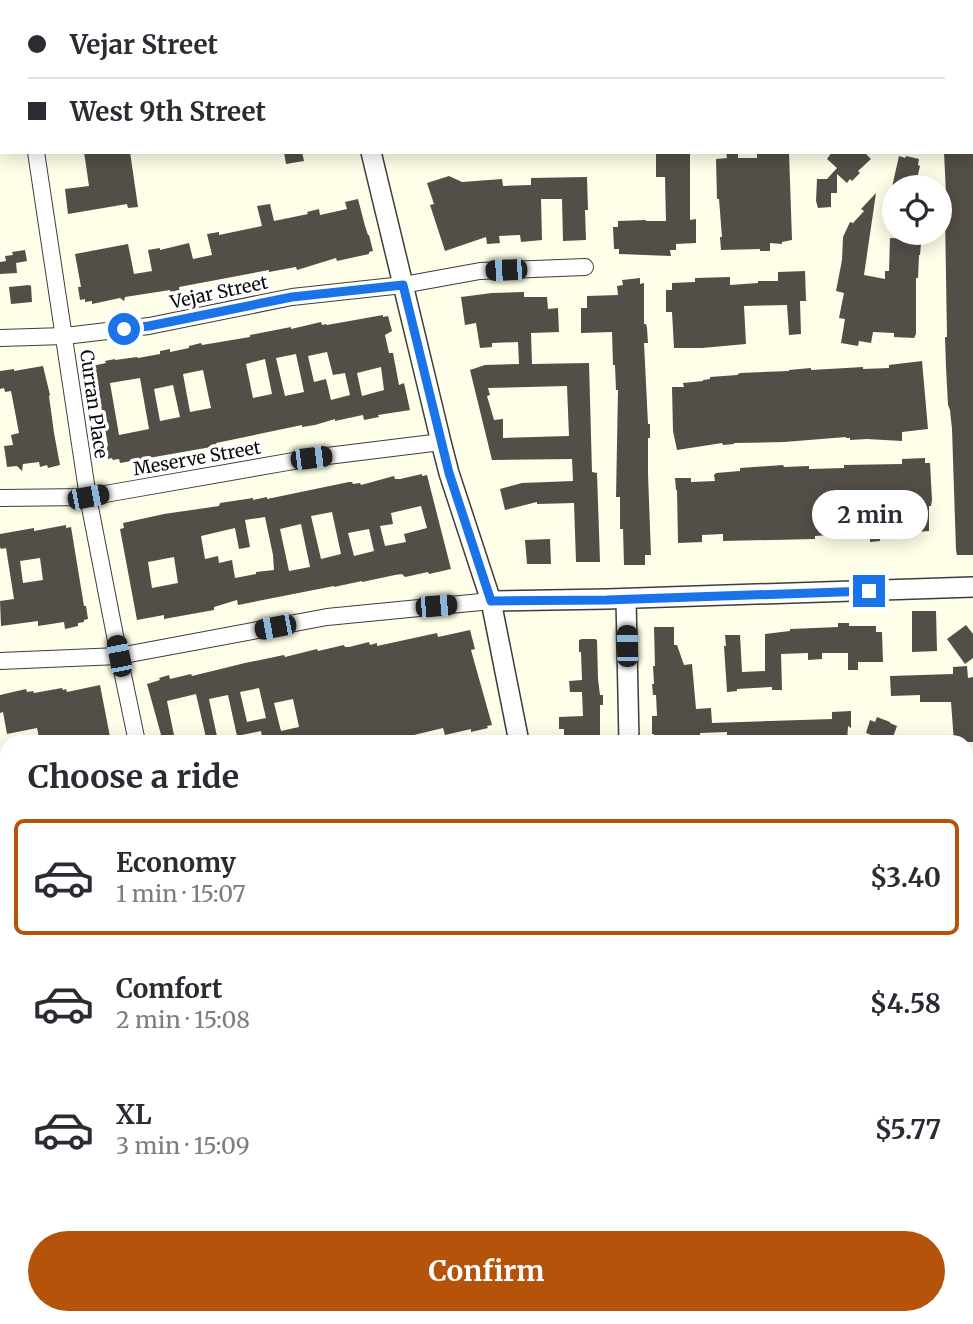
<!DOCTYPE html>
<html lang="en">
<head>
<meta charset="utf-8">
<style>
  :root { --surface:#fff; --page:#f7f7f7; --text:#2b2b33; --muted:#7c7c81; --line:#e1e1e2; --accent:#b45309 }
  body { margin:0; font-family:Merriweather,serif; background:var(--page); color:var(--text); height:100vh; display:flex; flex-direction:column; font-size:26px; white-space:nowrap }
  * { box-sizing:border-box; margin:0 }
  p { font-size:23px; color:var(--muted) }
  .icon { flex:none; width:38px; height:38px; fill:none; stroke:currentColor; stroke-width:2; stroke-linecap:round; stroke-linejoin:round }
  .map { position:relative; flex:1; overflow:hidden }
  .panel { position:absolute; left:0px; top:735px; width:973px; height:590px; display:flex; flex-direction:column; background:var(--surface); border-radius:21px 21px 0 0; box-shadow:0 4px 18px #0003 }
  .panel>* { flex:none }
  .guide { position:absolute; left:0px; top:0px; width:973px; height:154px; box-shadow:0 4px 18px #0003; display:grid; align-content:center; height:154px; padding:0 28px; background:var(--surface) }
  .tools { position:absolute; left:882px; top:175px; display:grid; gap:14px }
  .tools a { display:grid; place-items:center; width:70px; height:70px; border-radius:50%; background:var(--surface); box-shadow:0 4px 18px #0003; font-size:35px }
  .end { position:absolute; width:32px; height:32px; margin:-16px; border:9px solid #1a73e8; background:#fff; box-shadow:0 0 0 4px #fff }
  .from { border-radius:50% }
  .bubble { position:absolute; height:49px; border-radius:24px; background:var(--surface); box-shadow:0 4px 18px #0003; font-size:23px; font-weight:700; line-height:49px; text-align:center }
  .car { position:absolute; width:21px; height:42px; margin:-21px -10px; border-radius:9px; box-shadow:0 0 5px 2px #0007; background:linear-gradient(#222 24%,#8ab4d8 0 40%,#222 0 76%,#8ab4d8 0 86%,#222 0) }
  .guide b { display:flex; align-items:center; gap:24px; height:66px; font-size:26px }
  .guide b+b { border-top:2px solid var(--line) }
  .guide i { width:18px; height:18px; background:var(--text) }
  ul { padding:0; list-style:none }
  li { display:flex; align-items:center; gap:21px; height:116px; margin:0 14px 10px; padding:0 14px; border:4px solid transparent; border-radius:10px }
  li div { flex:1 }
  li b { display:block; font-size:26px }
  li em { font-style:normal; font-weight:700 }
  li.current { border-color:var(--accent) }
  li>.icon { width:63px; height:63px; stroke-width:1.5 }
  h2 { padding:0 28px; font-size:32px; line-height:84px }
  .cta { display:flex; gap:14px; margin-top:auto; padding:14px 28px }
  .cta a { flex:1; height:80px; border-radius:42px; background:var(--accent); color:#fff; font-size:28px; font-weight:700; line-height:80px; text-align:center }
  .map>svg:first-child { display:block }
</style>
</head>
<body>
<div class="map">
<svg width="973" height="1324" viewBox="0 0 973 1324">
  <rect width="100%" height="100%" fill="#fffee8"/>
  <g fill="#534e47" fill-rule="evenodd">
    <polygon points="84,152 130,152 138,207 128,208 127,204 68,214 65,189 89,186"/>
    <polygon points="284,152 302,152 304,161 286,164"/>
    <polygon points="656,152 690,152 690,220 696,219 696,243 676,244 676,250 670,250 671,256 619,254 619,249 614,249 613,227 618,227 618,221 646,220 646,221 666,221 665,177 656,177"/>
    <polygon points="726,152 738,152 738,158 757,158 757,152 789,152 792,240 782,242 782,244 770,243 770,251 760,251 760,249 721,250 720,237 722,237 719,199 717,199 716,159 727,158"/>
    <polygon points="832,152 864,152 871,159 858,171 860,173 852,181 850,179 847,183 837,174 837,193 831,193 831,207 818,208 816,201 817,179 827,179 837,168 827,159"/>
    <polygon points="944,152 973,152 973,555 957,555 956,550 952,429 950,410 948,405 946,367 945,337 947,337 945,215 947,215"/>
    <polygon points="899,156 905,158 906,156 919,159 918,165 920,166 915,187 892,187"/>
    <polygon points="449,176 462,182 502,179 503,186 531,185 531,178 587,177 588,210 585,210 586,240 563,241 562,199 541,199 542,240 521,242 520,235 499,236 500,243 487,244 486,237 445,251 430,205 434,204 427,183"/>
    <polygon points="876,193 864,275 885,279 885,271 889,271 890,238 911,239 911,243 921,243 920,255 919,255 918,278 916,278 916,334 914,338 894,337 894,333 873,332 871,343 859,341 858,346 841,343 845,319 839,318 844,293 836,291 842,260 843,237 850,222 853,223 864,211 861,209"/>
    <polygon points="358,199 365,226 368,235 369,235 373,251 369,252 369,254 337,261 336,258 297,270 296,267 269,272 269,270 179,287 182,308 174,309 170,290 125,297 124,301 120,298 92,304 92,301 85,302 85,299 80,300 78,287 81,287 75,254 128,244 134,274 152,271 148,250 160,248 160,250 189,243 193,259 212,255 207,234 219,232 219,235 262,226 257,206 270,204 274,221 308,214 307,212 319,209 320,215 347,209 345,202"/>
    <polygon points="25,250 27,261 16,263 17,273 0,274 0,262 6,261 5,256 13,255 12,252"/>
    <polygon points="805,271 806,301 800,301 801,334 789,335 787,305 744,306 746,344 702,348 674,348 672,312 666,312 666,290 672,290 672,283 695,282 695,278 730,277 730,285 758,283 758,281 778,281 778,272"/>
    <polygon points="640,278 640,284 644,283 644,324 646,324 647,328 648,343 644,343 648,424 650,424 650,438 648,438 648,474 651,555 645,555 645,565 624,565 623,529 620,529 620,497 616,497 618,390 616,390 615,365 613,365 612,332 581,333 581,308 587,308 587,296 618,295 617,286 623,285 622,280"/>
    <polygon points="29,285 31,286 32,302 11,304 9,287"/>
    <path d="M524,292V297H547L548,309L558,308L559,332L531,333L532,364L589,363L592,472L597,473L600,562H576L574,503L537,504V502L505,510L500,489L522,483L573,481L572,459L492,460L470,370L485,365L519,364L518,342L492,343V347L480,348L476,323L465,325L461,297L492,293ZM567,386L569,436L503,438V419L494,420L487,396L490,395L488,388Z"/>
    <path d="M383,315V317L388,316L392,331L385,335L389,353H393L399,385L404,383L410,410L378,415L379,417L364,420L363,415L335,421V419L315,425L302,427V425L221,442L216,443L217,446L120,463L119,459L113,460L112,458L108,459L106,446H108L97,381H95L92,366L106,363L105,361L115,359V360L137,357L138,358L160,354V351L170,349V352L189,348V346L201,343L202,345L250,337V335L291,327V329L321,322L322,325L326,324L327,325ZM327,352L333,375L345,373L350,395L331,400L326,379L314,382L308,356ZM296,354L304,392L285,396L276,358ZM265,359L272,394L253,398L246,364ZM381,367L384,390L362,396L357,373ZM203,370L211,408L190,412L183,374ZM140,378L149,429L119,435L110,383ZM173,385L180,417L160,421L154,389Z"/>
    <polygon points="922,361 928,429 902,432 902,441 867,439 850,440 850,438 846,438 846,437 784,442 734,443 734,444 723,445 722,443 677,450 673,431 672,387 684,387 683,383 703,381 703,380 710,379 710,377 737,375 740,373 789,371 789,370 811,368 811,370 863,367 863,369 889,368 889,365"/>
    <polygon points="43,366 50,395 49,396 54,433 60,465 48,468 47,465 40,467 39,462 23,464 22,471 17,466 7,467 4,446 13,445 11,435 19,433 11,391 5,392 4,388 0,389 0,371 14,369 14,371"/>
    <polygon points="925,458 925,463 930,463 932,500 931,506 929,506 929,531 880,535 880,541 870,542 870,539 845,539 845,534 815,536 815,539 723,541 723,534 702,535 702,542 678,543 677,490 676,490 675,478 691,478 691,482 715,481 714,475 716,473 740,471 740,468 783,465 784,467 809,466 809,469 844,468 844,465 902,464 902,459"/>
    <path d="M422,474V476L427,475L451,569L429,574L428,572L405,577L402,574L395,575L362,582V581L334,587V586L238,605L237,600L214,607V610L164,619V615L137,620L120,529L124,528L123,523L164,514L219,506L220,503L253,498V500L267,497V499L349,482H352L353,484L360,483L361,485L394,476L395,479H400ZM421,506L427,528L404,534L406,542L385,546L380,526L393,524L391,513ZM332,512L341,554L321,559L311,516ZM265,517L273,555L274,570L256,572V574L235,578L232,560L219,563L218,556L205,559L201,536L235,528L239,549L250,547L245,520ZM301,524L310,567L289,571L280,529ZM369,529L374,551L354,556L348,533ZM174,557L178,583L152,588L148,562Z"/>
    <path d="M66,525V528L71,527L84,606H86L88,619L84,620V622L78,623V626L65,629L64,622L38,626V621L1,626L0,601L14,599L6,548L1,549L0,547V534L34,528V531ZM40,558L43,580L23,583L20,561Z"/>
    <polygon points="550,539 551,564 527,564 525,540"/>
    <polygon points="912,611 936,611 937,651 912,652"/>
    <polygon points="838,623 849,623 849,626 876,626 876,632 882,632 883,662 858,662 858,670 848,670 848,653 822,653 822,659 808,660 808,653 781,654 782,690 772,690 772,687 754,688 737,689 737,691 727,692 724,646 726,646 725,635 740,635 742,672 765,671 765,634 790,631 790,629 838,627"/>
    <polygon points="966,625 973,634 973,658 965,664 947,639"/>
    <polygon points="654,627 674,627 674,645 677,645 684,665 692,664 696,709 711,708 712,723 832,719 832,712 851,711 851,728 848,726 847,742 727,742 727,732 700,733 701,742 655,742 654,734 652,734 652,716 657,716 656,695 653,695 652,684 654,684 653,666 655,666"/>
    <path d="M470,630L475,649L471,650L492,725L487,726L488,728L471,732V729L445,735L443,728L389,741L388,738L373,742H263L261,731L237,736L228,695L209,699L218,741L207,742L196,694L167,701L175,740L163,742L147,684L160,680L159,678L169,675L170,679L191,674L192,676L245,663L284,655L285,657L317,649L318,651L344,645L345,647H349L369,642L370,645L377,643V646L437,633L438,637ZM259,688L266,718L247,722L240,692ZM293,699L299,727L281,731L274,703Z"/>
    <polygon points="582,639 595,639 597,640 598,679 600,695 603,695 603,705 600,705 600,742 564,742 564,729 559,729 559,717 583,716 582,692 570,692 569,681 582,680 581,652 579,652 579,640"/>
    <polygon points="967,666 968,678 973,677 973,742 954,742 951,702 920,702 920,695 891,696 890,676 953,674 953,667"/>
    <polygon points="100,685 111,742 40,742 37,728 7,734 3,712 0,713 0,695 26,689 27,692 33,691 34,693 62,688 63,690 66,689 67,692"/>
    <polygon points="877,717 890,722 890,723 897,726 892,740 886,738 885,740 866,733 870,720 875,722"/>
  </g>
  <g fill="none" stroke-linecap="round" stroke-linejoin="round">
    <defs>
      <g id="minor">
        <polyline points="11,0 12,2"/>
        <polyline points="36,152 88,497 119,656 137,742"/>
        <polyline points="0,338 65,336 149,326 292,297 403,285 480,271 585,267"/>
        <polyline points="0,498 88,497 311,458 441,442"/>
        <polyline points="0,661 119,656 327,617 491,601"/>
        <polyline points="0,820 7,820"/>
        <polyline points="966,970 973,970"/>
        <polyline points="0,981 7,981"/>
        <polyline points="0,1171 7,1179"/>
        <polyline points="131,1318 137,1324"/>
        <polyline points="149,1324 156,1318"/>
      </g>
      <g id="tertiary">
        <polyline points="334,0 334,2"/>
        <polyline points="371,152 441,442 449,473 491,601 519,742"/>
        <polyline points="626,599 629,742"/>
        <polyline points="491,601 607,599 973,587"/>
        <polyline points="590,1318 591,1324"/>
        <polyline points="645,1318 645,1324"/>
      </g>
      <g id="motorway">
        <polyline points="0,1226 7,1234"/>
        <polyline points="0,1268 7,1276"/>
        <polyline points="44,1318 50,1324"/>
        <polyline points="82,1318 87,1324"/>
      </g>
    </defs>
    <use href="#minor" stroke="#3d3d3d" stroke-width="18"/>
    <use href="#tertiary" stroke="#3d3d3d" stroke-width="22"/>
    <use href="#motorway" stroke="#1b1b1b" stroke-width="31"/>
    <use href="#minor" stroke="#fff" stroke-width="16"/>
    <use href="#tertiary" stroke="#fff" stroke-width="19"/>
    <use href="#motorway" stroke="#f7b84e" stroke-width="28"/>
  </g>
  <g fill="none" stroke-linecap="round" stroke-linejoin="round">
    <polyline stroke="#1a73e8" stroke-width="9" points="124,329 149,326 292,297 403,285 449,473 491,601 607,600 869,591"/>
  </g>
  <g text-anchor="middle" dominant-baseline="central" stroke-width="7" stroke-linejoin="round" paint-order="stroke">
    <g font-size="18" fill="#0a0a0a" stroke="#fff">
      <text transform="translate(219 292) rotate(-12)">Vejar Street</text>
      <text transform="translate(94 404) rotate(82)">Curran Place</text>
      <text transform="translate(197 458) rotate(-10)">Meserve Street</text>
    </g>
  </g>
</svg>
<div class="tools">
<a><svg class="icon" aria-label="locate" viewBox="0 0 24 24"><circle cx="12" cy="12" r="6"/><path d="M12 2v4M12 18v4M2 12h4M18 12h4"/></svg></a>
</div>
<i class="end from" style="left:124px;top:329px"></i>
<i class="end" style="left:869px;top:591px"></i>
<div class="bubble" style="left:812px;top:490px;width:116px">2 min</div>
<i class="car" style="left:506px;top:270px;rotate:268deg"></i>
<i class="car" style="left:311px;top:458px;rotate:83deg"></i>
<i class="car" style="left:88px;top:497px;rotate:79deg"></i>
<i class="car" style="left:436px;top:606px;rotate:85deg"></i>
<i class="car" style="left:275px;top:627px;rotate:259deg"></i>
<i class="car" style="left:627px;top:646px;rotate:359deg"></i>
<i class="car" style="left:119px;top:656px;rotate:349deg"></i>
<div class="guide">
<b><i class="from"></i>Vejar Street</b>
<b><i></i>West 9th Street</b>
</div>
<section class="panel">
<h2>Choose a ride</h2>
<ul>
<li class="current"><svg class="icon" aria-label="car" viewBox="0 0 24 24"><path d="M5 17H2v-5l4-1 3-4h7l3 4 3 1v5h-3M9 17h6M6 11h13"/><circle cx="7" cy="17" r="2"/><circle cx="17" cy="17" r="2"/></svg><div><b>Economy</b><p>1 min · 15:07</p></div><em>$3.40</em></li>
<li><svg class="icon" aria-label="car" viewBox="0 0 24 24"><path d="M5 17H2v-5l4-1 3-4h7l3 4 3 1v5h-3M9 17h6M6 11h13"/><circle cx="7" cy="17" r="2"/><circle cx="17" cy="17" r="2"/></svg><div><b>Comfort</b><p>2 min · 15:08</p></div><em>$4.58</em></li>
<li><svg class="icon" aria-label="car" viewBox="0 0 24 24"><path d="M5 17H2v-5l4-1 3-4h7l3 4 3 1v5h-3M9 17h6M6 11h13"/><circle cx="7" cy="17" r="2"/><circle cx="17" cy="17" r="2"/></svg><div><b>XL</b><p>3 min · 15:09</p></div><em>$5.77</em></li>
</ul>
<div class="cta"><a>Confirm</a></div>
</section>
</div>
</body>
</html>
